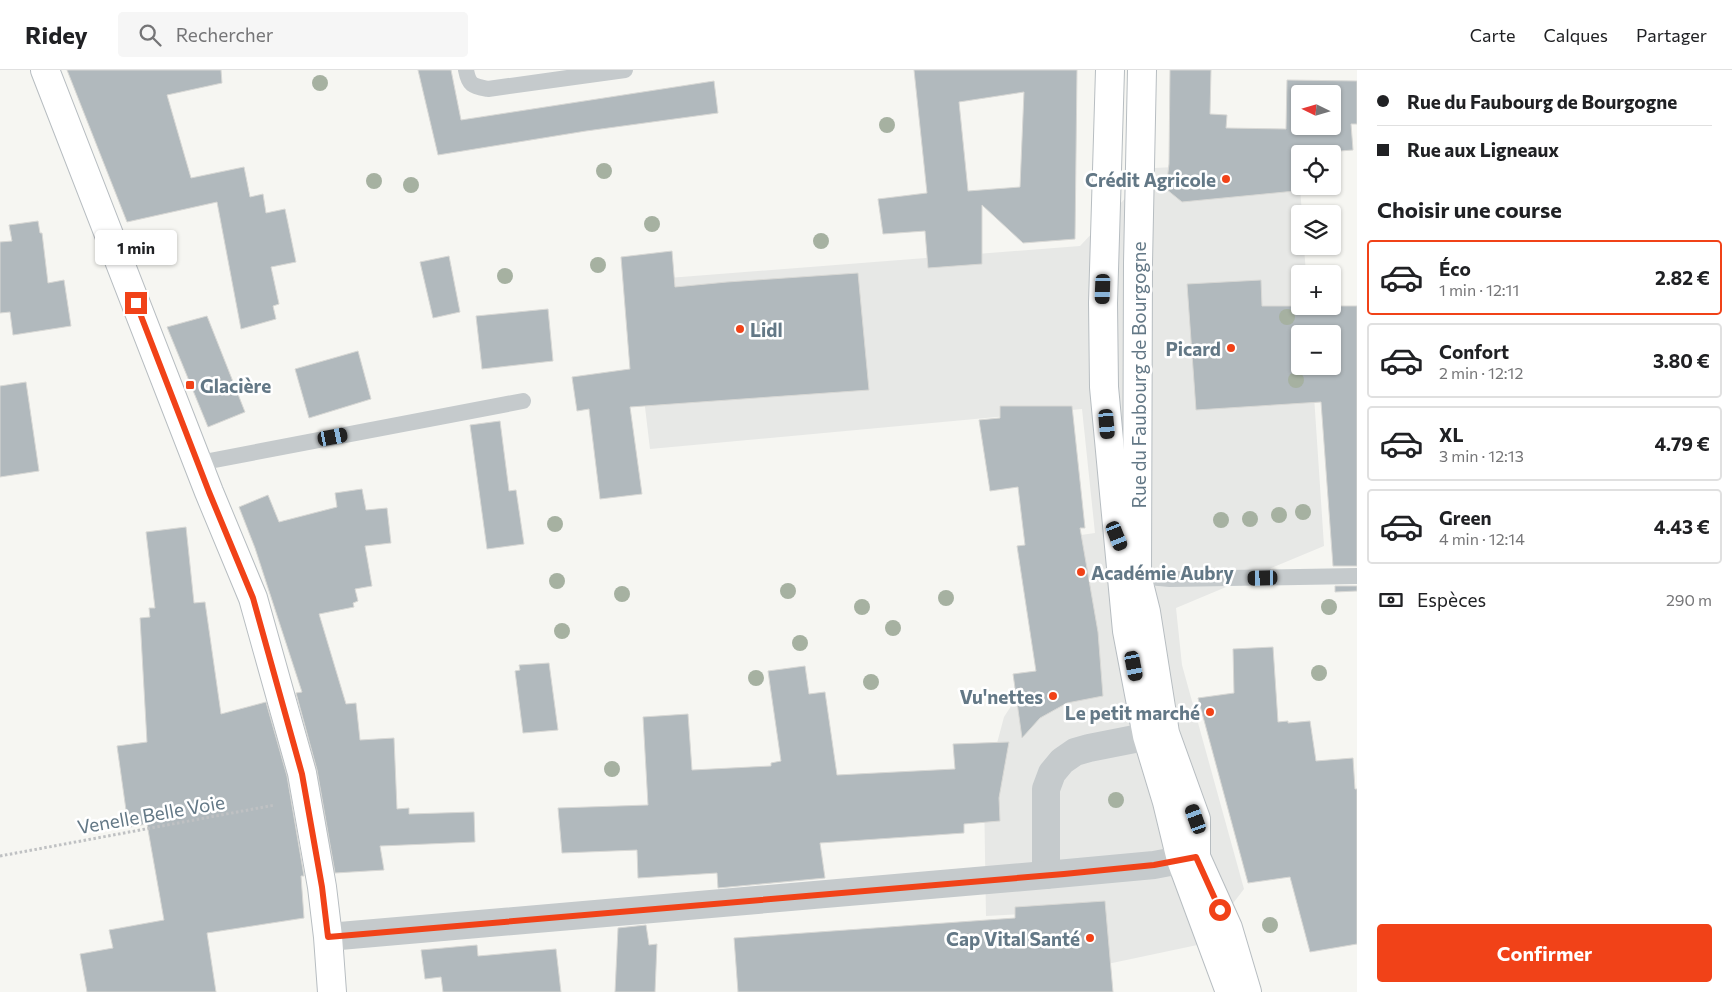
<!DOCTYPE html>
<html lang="fr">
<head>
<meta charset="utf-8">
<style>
  :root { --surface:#fff; --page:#f6f6f6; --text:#202124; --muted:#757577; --line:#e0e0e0; --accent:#f14218 }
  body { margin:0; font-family:Commissioner,sans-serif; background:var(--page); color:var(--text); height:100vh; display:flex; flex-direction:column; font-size:19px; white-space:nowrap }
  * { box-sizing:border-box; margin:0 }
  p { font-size:16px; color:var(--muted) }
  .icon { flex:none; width:28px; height:28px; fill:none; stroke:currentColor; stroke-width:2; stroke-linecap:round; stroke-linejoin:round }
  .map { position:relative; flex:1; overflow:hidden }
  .side { display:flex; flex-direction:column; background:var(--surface); width:375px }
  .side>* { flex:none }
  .top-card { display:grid; align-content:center; height:110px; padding:0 20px; background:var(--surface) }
  .needle { width:32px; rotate:275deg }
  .tools { position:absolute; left:1291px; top:15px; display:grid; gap:10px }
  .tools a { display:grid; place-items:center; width:50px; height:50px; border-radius:5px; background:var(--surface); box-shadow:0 1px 4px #0004; font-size:25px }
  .end { position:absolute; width:22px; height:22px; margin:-11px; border:6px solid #f14218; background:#fff; box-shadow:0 0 0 2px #fff }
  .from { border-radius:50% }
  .bubble { position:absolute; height:35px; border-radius:5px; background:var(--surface); box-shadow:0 1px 4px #0004; font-size:16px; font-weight:700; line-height:35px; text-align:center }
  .car { position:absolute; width:15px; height:30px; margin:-15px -8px; border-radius:6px; box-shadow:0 0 4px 1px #0007; background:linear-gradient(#222 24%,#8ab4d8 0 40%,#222 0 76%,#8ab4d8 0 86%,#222 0) }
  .top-card b { display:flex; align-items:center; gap:18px; height:48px; font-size:19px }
  .top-card b+b { border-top:1px solid var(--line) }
  .top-card i { width:12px; height:12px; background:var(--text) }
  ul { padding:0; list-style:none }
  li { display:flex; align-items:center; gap:15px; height:75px; margin:0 10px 8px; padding:0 10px; border:2px solid var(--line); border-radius:5px }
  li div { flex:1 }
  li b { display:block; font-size:19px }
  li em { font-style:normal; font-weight:700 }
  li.selected { border-color:var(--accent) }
  li>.icon { width:45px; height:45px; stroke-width:1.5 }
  h2 { padding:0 20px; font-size:22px; line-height:60px }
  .pay { display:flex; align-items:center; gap:12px; height:55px; padding:0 20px; font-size:19px }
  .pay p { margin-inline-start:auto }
  .primary-button { display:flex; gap:10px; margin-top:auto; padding:10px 20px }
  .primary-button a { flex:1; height:58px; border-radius:5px; background:var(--accent); color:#fff; font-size:20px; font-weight:700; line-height:58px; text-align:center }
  header { display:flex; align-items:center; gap:30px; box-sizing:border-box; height:70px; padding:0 25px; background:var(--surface); border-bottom:1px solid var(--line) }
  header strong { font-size:24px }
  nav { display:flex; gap:28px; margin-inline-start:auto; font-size:18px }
  .search { width:350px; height:45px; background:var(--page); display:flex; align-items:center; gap:12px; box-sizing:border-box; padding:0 18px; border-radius:5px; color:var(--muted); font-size:19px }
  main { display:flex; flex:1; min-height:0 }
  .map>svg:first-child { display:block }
</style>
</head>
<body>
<header>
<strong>Ridey</strong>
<div class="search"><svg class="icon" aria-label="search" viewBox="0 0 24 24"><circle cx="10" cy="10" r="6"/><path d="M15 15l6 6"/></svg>Rechercher</div>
<nav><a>Carte</a><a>Calques</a><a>Partager</a></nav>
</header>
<main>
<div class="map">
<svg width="1357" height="922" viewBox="0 0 1357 922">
  <rect width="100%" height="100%" fill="#f6f6f2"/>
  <polygon fill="#e7e8e6" points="1298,91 1302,144 1300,144 1300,176 1304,176 1306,204 1300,204 1300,296 1312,296 1324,476 1176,538 1182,595 1244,819 1202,874 1098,896 1090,840 986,846 984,722 1004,647 1026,613 1073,587 1067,467 1095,463 1082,339 650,379 630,211 1080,176 1154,98"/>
  <g fill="#b1b9bd" stroke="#d8d8d5" fill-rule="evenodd">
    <polygon points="67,0 221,0 222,13 167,25 191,108 244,97 250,127 263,124 266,143 285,139 296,192 271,197 279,234 273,236 276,249 241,259 217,132 127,152"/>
    <polygon points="418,0 451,0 461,50 714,11 718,43 586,61 438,85"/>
    <path d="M914,0H1077L1075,169L1023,173L982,135V194L928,198L925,161L883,164L878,129L927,123ZM1024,22L1020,117L968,121L959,32Z"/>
    <path d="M1170,0H1211L1210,44L1227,45L1226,58L1286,59L1287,10L1357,11V54H1351L1353,80L1300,84V116H1306V120L1182,132L1166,119L1169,94ZM1300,24H1332V56H1300Z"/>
    <polygon points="38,151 40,163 42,163 48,213 64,210 71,256 13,265 10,242 0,243 0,172 12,171 9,155"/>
    <polygon points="672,181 675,217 727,212 858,203 869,320 630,337 642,424 600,429 589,339 577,341 572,307 630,299 621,187"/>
    <polygon points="449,186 460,242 433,248 420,192"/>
    <path d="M1261,210L1262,236H1357V496H1333L1321,332L1196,340L1187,214ZM1300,264H1332V296H1300Z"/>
    <polygon points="548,239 553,291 482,299 476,246"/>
    <polygon points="207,246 245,342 208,357 167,257"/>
    <polygon points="358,281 371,329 309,348 295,299"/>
    <polygon points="26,312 39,401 0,407 0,316"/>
    <polygon points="1000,336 1072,336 1085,458 1080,458 1098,562 1103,626 1067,633 1040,648 1022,668 1013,604 1036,601 1017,476 1025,475 1018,417 990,421 979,350 1000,348"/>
    <polygon points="500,351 509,421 516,420 524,474 487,479 470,355"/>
    <polygon points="362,419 366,440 387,438 391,473 365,476 372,516 355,519 358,531 353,533 354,537 319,544 346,634 356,633 360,670 394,668 397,739 409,738 409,744 474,742 475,772 380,776 384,800 335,803 317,700 296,623 302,622 255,478 239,437 268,425 279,452 337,437 335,423"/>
    <polygon points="186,457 194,533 205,532 221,644 266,632 287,706 304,806 301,806 304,848 207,863 216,922 87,922 80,884 113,878 109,860 164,850 147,754 130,757 127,740 126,740 117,676 147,672 140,548 150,547 149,538 155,538 146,462"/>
    <polygon points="1335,516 1357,516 1357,521 1335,522"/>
    <polygon points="1273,577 1278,652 1288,651 1288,653 1310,651 1316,691 1353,688 1355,719 1357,719 1357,874 1310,882 1290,807 1248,813 1198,628 1234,623 1233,579"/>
    <polygon points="549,593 558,660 523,663 515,601 520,600 519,595"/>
    <polygon points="805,596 809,624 825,622 837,705 955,699 953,674 1009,672 999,728 1000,751 964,754 964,763 820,773 825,808 718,818 717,803 638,808 637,780 562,783 558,738 648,735 643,647 688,644 692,700 771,696 771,693 781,691 768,601"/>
    <polygon points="1105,831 1113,922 738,922 734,868 1015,848 1015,837"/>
    <polygon points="646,855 649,875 657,874 655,922 615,922 618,858"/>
    <polygon points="477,875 478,886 556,879 561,922 443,922 441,907 425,909 421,880"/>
  </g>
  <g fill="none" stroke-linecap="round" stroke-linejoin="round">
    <defs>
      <g id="secondary">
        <polyline points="45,0 209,422 253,528 302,703 322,817 328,867 332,922"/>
        <polyline points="1110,0 1103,233 1104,317 1127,561 1147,666 1167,732 1181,790 1230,922"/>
        <polyline points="1142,0 1138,193 1137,506 1146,542 1165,663 1196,749 1196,787 1228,858 1247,922"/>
      </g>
    </defs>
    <use href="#secondary" stroke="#b7bdc1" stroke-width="30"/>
    <polyline stroke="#bfc1c3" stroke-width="3" stroke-dasharray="2.5 2.5" stroke-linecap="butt" points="0,786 275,735"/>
    <g stroke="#c5cacc" stroke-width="16">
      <path d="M466,0C469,16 473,16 488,19L625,0"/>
      <polyline points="199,393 523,331"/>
      <polyline points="1132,501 1137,506 1170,509 1357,506"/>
    </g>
    <g stroke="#c5cacc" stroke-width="28">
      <polyline points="1046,805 1046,719 1052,703 1062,691 1075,682 1089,678 1165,663"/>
      <polyline points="328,867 1046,805 1154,795 1196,787"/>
    </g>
    <use href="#secondary" stroke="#fff" stroke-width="28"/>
  </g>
  <g fill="#a6b1a1">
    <circle cx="320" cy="13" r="8"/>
    <circle cx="887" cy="55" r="8"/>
    <circle cx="604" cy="101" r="8"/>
    <circle cx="374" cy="111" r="8"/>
    <circle cx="411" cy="115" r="8"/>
    <circle cx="652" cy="154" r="8"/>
    <circle cx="821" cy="171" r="8"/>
    <circle cx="598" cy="195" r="8"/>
    <circle cx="505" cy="206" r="8"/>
    <circle cx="1287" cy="247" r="8"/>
    <circle cx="1296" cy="310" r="8"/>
    <circle cx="1303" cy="442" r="8"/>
    <circle cx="1279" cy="445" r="8"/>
    <circle cx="1250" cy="449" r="8"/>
    <circle cx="1221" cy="450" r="8"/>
    <circle cx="555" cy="454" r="8"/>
    <circle cx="557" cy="511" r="8"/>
    <circle cx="788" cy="521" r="8"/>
    <circle cx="622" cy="524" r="8"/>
    <circle cx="946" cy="528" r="8"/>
    <circle cx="862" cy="537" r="8"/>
    <circle cx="1329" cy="537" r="8"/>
    <circle cx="893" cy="558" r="8"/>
    <circle cx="562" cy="561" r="8"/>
    <circle cx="800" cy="573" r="8"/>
    <circle cx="1319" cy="603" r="8"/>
    <circle cx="756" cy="608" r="8"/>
    <circle cx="871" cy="612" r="8"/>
    <circle cx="612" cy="699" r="8"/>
    <circle cx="1116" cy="730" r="8"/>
    <circle cx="1270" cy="855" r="8"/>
  </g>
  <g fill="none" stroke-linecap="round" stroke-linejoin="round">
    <polyline stroke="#f14218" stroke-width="6" points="136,233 209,422 253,528 302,704 322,817 328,867 1064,804 1154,795 1196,787 1220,840"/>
  </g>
  <g fill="#f14218" stroke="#fff" stroke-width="2">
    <circle cx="1226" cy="109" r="5"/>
    <circle cx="740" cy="259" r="5"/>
    <circle cx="1231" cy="278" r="5"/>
    <rect x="185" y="310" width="10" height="10" rx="2.5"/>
    <circle cx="1081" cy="502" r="5"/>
    <circle cx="1053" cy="626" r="5"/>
    <circle cx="1210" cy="642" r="5"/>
    <circle cx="1090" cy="868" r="5"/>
  </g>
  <g text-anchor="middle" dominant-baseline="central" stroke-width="5" stroke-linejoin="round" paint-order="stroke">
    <g font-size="19" font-weight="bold" fill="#637886" stroke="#fff" text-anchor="end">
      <text x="1216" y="109">Crédit Agricole</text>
      <text x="750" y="259" text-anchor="start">Lidl</text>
      <text x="1221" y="278">Picard</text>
      <text x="200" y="315" text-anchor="start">Glacière</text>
      <text x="1091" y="502" text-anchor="start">Académie Aubry</text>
      <text x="1043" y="626">Vu'nettes</text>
      <text x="1200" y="642">Le petit marché</text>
      <text x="1080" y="868">Cap Vital Santé</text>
    </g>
    <g font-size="19" fill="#637886" stroke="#fff">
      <text transform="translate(1138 305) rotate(-90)">Rue du Faubourg de Bourgogne</text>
      <text transform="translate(151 744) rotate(-10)">Venelle Belle Voie</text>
    </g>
  </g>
</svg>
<div class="tools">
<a><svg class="needle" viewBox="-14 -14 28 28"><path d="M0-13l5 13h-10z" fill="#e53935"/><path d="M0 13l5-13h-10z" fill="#757577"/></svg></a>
<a><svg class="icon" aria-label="locate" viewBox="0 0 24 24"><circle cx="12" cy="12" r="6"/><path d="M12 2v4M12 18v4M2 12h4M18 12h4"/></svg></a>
<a><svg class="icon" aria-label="layers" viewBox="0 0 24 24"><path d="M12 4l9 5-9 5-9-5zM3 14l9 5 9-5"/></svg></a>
<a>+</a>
<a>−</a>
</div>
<i class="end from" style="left:1220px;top:840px"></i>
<i class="end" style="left:136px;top:233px"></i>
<div class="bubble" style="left:95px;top:160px;width:82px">1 min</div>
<i class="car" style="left:1103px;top:219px;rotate:182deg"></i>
<i class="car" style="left:1107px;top:354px;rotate:175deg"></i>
<i class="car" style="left:333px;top:367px;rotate:79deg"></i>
<i class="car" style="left:1117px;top:466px;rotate:158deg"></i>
<i class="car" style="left:1263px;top:508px;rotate:269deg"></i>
<i class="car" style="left:1134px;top:596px;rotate:169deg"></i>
<i class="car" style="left:1196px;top:749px;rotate:340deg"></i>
</div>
<section class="side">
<div class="top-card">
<b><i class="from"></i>Rue du Faubourg de Bourgogne</b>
<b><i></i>Rue aux Ligneaux</b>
</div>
<h2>Choisir une course</h2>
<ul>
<li class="selected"><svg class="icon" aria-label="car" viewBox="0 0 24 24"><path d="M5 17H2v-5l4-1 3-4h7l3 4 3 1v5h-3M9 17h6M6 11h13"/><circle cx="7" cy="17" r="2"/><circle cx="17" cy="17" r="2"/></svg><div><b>Éco</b><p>1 min · 12:11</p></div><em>2.82 €</em></li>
<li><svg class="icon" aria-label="car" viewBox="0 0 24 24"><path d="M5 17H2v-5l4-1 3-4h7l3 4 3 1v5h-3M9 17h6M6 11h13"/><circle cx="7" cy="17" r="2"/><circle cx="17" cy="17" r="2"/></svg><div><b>Confort</b><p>2 min · 12:12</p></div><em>3.80 €</em></li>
<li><svg class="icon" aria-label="car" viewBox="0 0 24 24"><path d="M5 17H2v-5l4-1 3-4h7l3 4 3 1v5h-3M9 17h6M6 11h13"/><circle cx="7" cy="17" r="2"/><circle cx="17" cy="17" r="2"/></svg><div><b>XL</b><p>3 min · 12:13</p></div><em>4.79 €</em></li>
<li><svg class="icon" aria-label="car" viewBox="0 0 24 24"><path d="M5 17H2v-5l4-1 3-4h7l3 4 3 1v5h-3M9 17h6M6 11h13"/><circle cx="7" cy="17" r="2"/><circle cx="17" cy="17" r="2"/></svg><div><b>Green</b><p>4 min · 12:14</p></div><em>4.43 €</em></li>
</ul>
<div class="pay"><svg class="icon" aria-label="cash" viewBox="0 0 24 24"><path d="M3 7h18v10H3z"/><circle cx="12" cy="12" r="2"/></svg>Espèces<p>290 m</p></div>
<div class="primary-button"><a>Confirmer</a></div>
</section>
</main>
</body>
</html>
